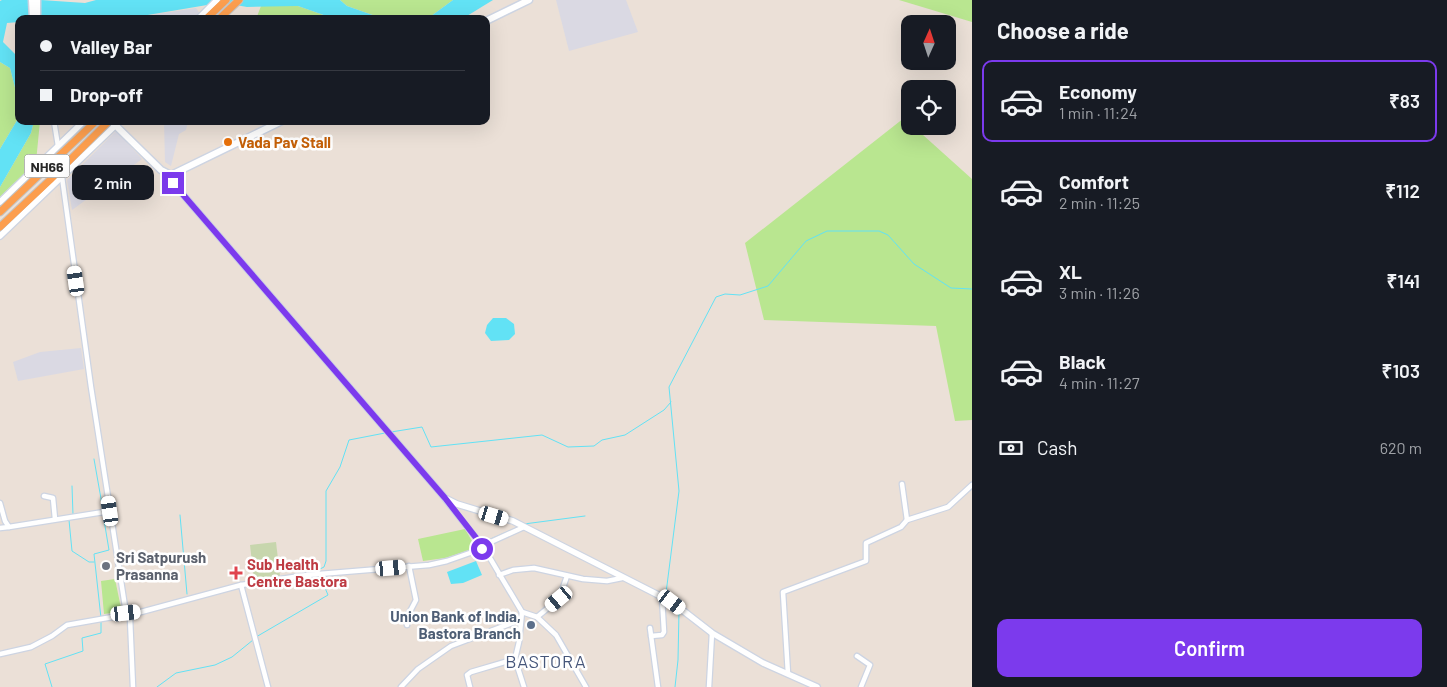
<!DOCTYPE html>
<html lang="en">
<head>
<meta charset="utf-8">
<style>
  :root { --surface:#171b24; --page:#242831; --text:#f1f3f6; --muted:#9ea1a6; --line:#363941; --accent:#7c3aed }
  body { margin:0; font-family:Barlow,sans-serif; background:var(--page); color:var(--text); height:100vh; display:flex; flex-direction:column; font-size:19px; white-space:nowrap }
  * { box-sizing:border-box; margin:0 }
  p { font-size:16px; color:var(--muted) }
  .icon { flex:none; width:28px; height:28px; fill:none; stroke:currentColor; stroke-width:2; stroke-linecap:round; stroke-linejoin:round }
  .map { position:relative; flex:1; overflow:hidden }
  .sheet { display:flex; flex-direction:column; background:var(--surface); width:475px }
  .sheet>* { flex:none }
  .guide { position:absolute; left:15px; top:15px; width:475px; height:110px; border-radius:10px; box-shadow:0 5px 20px #0002; display:grid; align-content:center; height:110px; padding:0 25px; background:var(--surface) }
  .needle { width:32px; rotate:3deg }
  .buttons { position:absolute; left:901px; top:15px; display:grid; gap:10px }
  .buttons a { display:grid; place-items:center; width:55px; height:55px; border-radius:10px; background:var(--surface); box-shadow:0 5px 20px #0002; font-size:25px }
  .end { position:absolute; width:22px; height:22px; margin:-11px; border:6px solid #7c3aed; background:#fff; box-shadow:0 0 0 2px #fff }
  .from { border-radius:50% }
  .bubble { position:absolute; height:35px; border-radius:10px; background:var(--surface); box-shadow:0 5px 20px #0002; font-size:16px; font-weight:600; line-height:35px; text-align:center }
  .car { position:absolute; width:15px; height:30px; margin:-15px -8px; border-radius:6px; box-shadow:0 0 4px 1px #0007; background:linear-gradient(#fff 24%,#345 0 40%,#fff 0 76%,#345 0 86%,#fff 0) }
  .guide b { display:flex; align-items:center; gap:18px; height:48px; font-size:19px }
  .guide b+b { border-top:1px solid var(--line) }
  .guide i { width:12px; height:12px; background:var(--text) }
  ul { padding:0; list-style:none }
  li { display:flex; align-items:center; gap:15px; height:82px; margin:0 10px 8px; padding:0 15px; border:2px solid transparent; border-radius:10px }
  li div { flex:1 }
  li b { display:block; font-size:19px }
  li em { font-style:normal; font-weight:600 }
  li.on { border-color:var(--accent) }
  li>.icon { width:45px; height:45px; stroke-width:1.5 }
  h2 { padding:0 25px; font-size:22px; line-height:60px }
  .pay { display:flex; align-items:center; gap:12px; height:55px; padding:0 25px; font-size:19px }
  .pay p { margin-inline-start:auto }
  .cta { display:flex; gap:10px; margin-top:auto; padding:10px 25px }
  .cta a { flex:1; height:58px; border-radius:10px; background:var(--accent); color:#fff; font-size:20px; font-weight:600; line-height:58px; text-align:center }
  main { display:flex; flex:1; min-height:0 }
  .map>svg:first-child { display:block }
</style>
</head>
<body>
<main>
<div class="map">
<svg width="972" height="687" viewBox="0 0 972 687">
  <rect width="100%" height="100%" fill="#ebe0d7"/>
  <g fill="#dad9e3">
    <polygon points="556,0 626,0 638,32 569,51"/>
    <polygon points="196,8 200,14 194,19 138,19 138,17"/>
    <polygon points="164,121 188,121 186,130 179,134 171,166 165,162"/>
    <polygon points="116,131 142,159 72,210 67,180"/>
    <polygon points="81,348 84,369 18,381 13,362 40,352"/>
  </g>
  <g fill="#b9e690">
    <polygon points="340,0 453,0 427,19 384,19 347,6"/>
    <polygon points="899,0 972,0 972,22"/>
    <polygon points="261,6 298,6 335,19 256,19"/>
    <polygon points="0,62 10,68 19,103 19,117 0,149"/>
    <polygon points="904,118 910,123 910,126 913,126 972,179 972,420 955,421 936,326 764,320 745,243"/>
    <polygon points="34,121 40,121 36,162 0,197 0,187 31,133"/>
    <polygon points="465,529 476,548 445,558 423,561 418,539"/>
    <polygon points="115,579 121,608 118,612 104,614 101,581"/>
  </g>
  <polygon fill="#c7d6ad" points="276,542 280,576 254,580 250,545"/>
  <g fill="#62e2f5">
    <polygon points="2,0 41,0 85,3 96,0 340,0 347,6 384,19 335,19 298,6 247,7 230,4 213,4 124,19 19,19 19,22 7,23 3,42 19,58 19,103 10,68 0,62 0,1"/>
    <polygon points="453,0 493,0 462,19 427,19"/>
    <polygon points="19,117 19,121 34,121 31,133 0,187 0,149"/>
    <polygon points="493,318 506,318 514,324 515,334 509,340 491,341 485,333 487,325"/>
    <polygon points="476,561 482,575 463,583 451,584 447,572"/>
  </g>
  <g fill="none" stroke-linecap="round" stroke-linejoin="round">
    <g stroke="#62e2f5" stroke-width="1">
      <polyline points="391,432 422,427 431,447 542,435 568,447 594,446 602,440 625,435 664,410 671,402"/>
      <polyline points="94,459 103,510"/>
      <polyline points="72,486 73,515"/>
      <polyline points="180,515 187,594"/>
      <polyline points="69,520 72,551 89,562 94,562"/>
      <polyline points="524,524 585,516"/>
      <polyline points="484,543 484,542 518,527"/>
      <polyline points="475,559 481,552"/>
      <polyline points="319,572 318,570 324,567 326,561 326,491 340,467 349,440 385,433"/>
      <polyline points="679,604 666,593 679,491 669,387 716,297 725,294 740,295 768,286 806,241 827,231 879,231 888,235 914,264 951,288 972,289"/>
      <polyline points="101,618 94,554 109,550 103,514"/>
      <polyline points="256,637 328,595 320,576"/>
      <polyline points="52,687 45,664 83,651 82,638 101,633 101,622"/>
      <polyline points="157,687 176,673 215,665 232,657 253,640"/>
      <polyline points="675,687 678,660 679,611"/>
    </g>
    <defs>
      <g id="minor">
        <polyline points="54,121 58,146"/>
        <polyline points="62,177 91,387 126,613 130,618 133,687"/>
        <polyline points="902,484 907,520"/>
        <polyline points="44,496 53,498 55,519"/>
        <polyline points="445,499 484,548 522,612 537,617 556,635 586,687"/>
        <polyline points="0,503 5,521 9,527 110,511"/>
        <polyline points="0,528 9,527"/>
        <polyline points="482,546 524,527"/>
        <polyline points="499,575 513,570 534,568 583,579 607,581 622,578"/>
        <polyline points="241,585 268,687"/>
        <polyline points="522,612 519,642 515,659 524,687"/>
        <polyline points="537,617 559,599 567,576"/>
        <polyline points="407,625 406,619 416,600 409,566"/>
        <polyline points="650,628 658,687"/>
        <polyline points="651,636 662,635 664,632 662,598"/>
        <polyline points="0,654 31,647 52,636 67,625 141,612 241,585 307,575 429,565 447,561 484,548"/>
        <polyline points="857,656 870,665 861,687"/>
        <polyline points="788,674 783,592 866,561 866,543 901,527 907,520 948,507 972,485"/>
        <polyline points="401,687 418,669 451,646 520,620"/>
        <polyline points="470,687 467,675 471,672 515,659"/>
        <polyline points="709,687 712,633"/>
      </g>
      <g id="tertiary">
        <polyline points="198,19 217,0"/>
        <polyline points="171,175 173,183 445,498 457,504 513,521 672,602 712,633 763,663 817,687"/>
        <polyline points="0,202 84,121"/>
        <polyline points="0,236 120,121"/>
      </g>
      <g id="secondary">
        <polyline points="32,0 33,19"/>
        <polyline points="37,0 37,14"/>
        <polyline points="486,21 529,0"/>
        <polyline points="111,121 161,170 171,175 282,121"/>
      </g>
      <g id="trunk">
        <polyline points="206,19 226,0"/>
        <polyline points="219,19 239,0"/>
        <polyline points="0,212 96,121"/>
        <polyline points="0,227 50,180 109,121"/>
      </g>
    </defs>
    <use href="#minor" stroke="#cdd4e2" stroke-width="7"/>
    <use href="#tertiary" stroke="#cdd4e2" stroke-width="8"/>
    <use href="#secondary" stroke="#cdd4e2" stroke-width="9"/>
    <use href="#trunk" stroke="#c3c3c3" stroke-width="9"/>
    <use href="#minor" stroke="#fff" stroke-width="4.5"/>
    <use href="#tertiary" stroke="#fff" stroke-width="5.5"/>
    <use href="#secondary" stroke="#fff" stroke-width="6"/>
    <use href="#trunk" stroke="#fc9e4e" stroke-width="7"/>
  </g>
  <g fill="none" stroke-linecap="round" stroke-linejoin="round">
    <polyline stroke="#7c3aed" stroke-width="6" points="173,183 445,498 484,548 482,549"/>
  </g>
  <circle fill="#e8710a" stroke="#fff" stroke-width="2" cx="228" cy="142" r="5"/>
  <circle fill="#6b7280" stroke="#fff" stroke-width="2" cx="106" cy="566" r="5"/>
  <path fill="#e0444e" stroke="#fff" stroke-width="2" d="M233.5 565.5h5v5h5v5h-5v5h-5v-5h-5v-5h5z"/>
  <circle fill="#5c6f8a" stroke="#fff" stroke-width="2" cx="531" cy="625" r="5"/>
  <g text-anchor="middle" dominant-baseline="central" stroke-width="5" stroke-linejoin="round" paint-order="stroke">
    <rect fill="#fff" stroke="#686868" stroke-width="1" x="24.5" y="154.5" width="45" height="23" rx="4"/>
    <g font-size="14" font-weight="bold" fill="#272727">
      <text x="47" y="166">NH66</text>
    </g>
    <g font-size="15" font-weight="bold" fill="#c56008" stroke="#fff" text-anchor="start">
      <text x="238" y="142">Vada Pav Stall</text>
    </g>
    <g font-size="15" font-weight="bold" fill="#5b616d" stroke="#fff" text-anchor="start">
      <text x="116" y="557">Sri Satpurush<tspan x="116" dy="17">Prasanna</tspan></text>
    </g>
    <g font-size="15" font-weight="bold" fill="#be3a42" stroke="#fff" text-anchor="start">
      <text x="247" y="564">Sub Health<tspan x="247" dy="17">Centre Bastora</tspan></text>
    </g>
    <g font-size="15" font-weight="bold" fill="#4e5e75" stroke="#fff" text-anchor="end">
      <text x="521" y="616">Union Bank of India,<tspan x="521" dy="17">Bastora Branch</tspan></text>
    </g>
    <g font-size="18" letter-spacing="1" fill="#46567a" stroke="#fff">
      <text x="546" y="661">BASTORA</text>
    </g>
  </g>
</svg>
<div class="buttons">
<a><svg class="needle" viewBox="-14 -14 28 28"><path d="M0-13l5 13h-10z" fill="#e53935"/><path d="M0 13l5-13h-10z" fill="#9ea1a6"/></svg></a>
<a><svg class="icon" aria-label="locate" viewBox="0 0 24 24"><circle cx="12" cy="12" r="6"/><path d="M12 2v4M12 18v4M2 12h4M18 12h4"/></svg></a>
</div>
<i class="end from" style="left:482px;top:549px"></i>
<i class="end" style="left:173px;top:183px"></i>
<div class="bubble" style="left:72px;top:165px;width:82px">2 min</div>
<i class="car" style="left:76px;top:281px;rotate:352deg"></i>
<i class="car" style="left:110px;top:511px;rotate:352deg"></i>
<i class="car" style="left:494px;top:516px;rotate:107deg"></i>
<i class="car" style="left:391px;top:568px;rotate:85deg"></i>
<i class="car" style="left:559px;top:599px;rotate:230deg"></i>
<i class="car" style="left:672px;top:602px;rotate:127deg"></i>
<i class="car" style="left:126px;top:613px;rotate:84deg"></i>
<div class="guide">
<b><i class="from"></i>Valley Bar</b>
<b><i></i>Drop-off</b>
</div>
</div>
<section class="sheet">
<h2>Choose a ride</h2>
<ul>
<li class="on"><svg class="icon" aria-label="car" viewBox="0 0 24 24"><path d="M5 17H2v-5l4-1 3-4h7l3 4 3 1v5h-3M9 17h6M6 11h13"/><circle cx="7" cy="17" r="2"/><circle cx="17" cy="17" r="2"/></svg><div><b>Economy</b><p>1 min · 11:24</p></div><em>₹83</em></li>
<li><svg class="icon" aria-label="car" viewBox="0 0 24 24"><path d="M5 17H2v-5l4-1 3-4h7l3 4 3 1v5h-3M9 17h6M6 11h13"/><circle cx="7" cy="17" r="2"/><circle cx="17" cy="17" r="2"/></svg><div><b>Comfort</b><p>2 min · 11:25</p></div><em>₹112</em></li>
<li><svg class="icon" aria-label="car" viewBox="0 0 24 24"><path d="M5 17H2v-5l4-1 3-4h7l3 4 3 1v5h-3M9 17h6M6 11h13"/><circle cx="7" cy="17" r="2"/><circle cx="17" cy="17" r="2"/></svg><div><b>XL</b><p>3 min · 11:26</p></div><em>₹141</em></li>
<li><svg class="icon" aria-label="car" viewBox="0 0 24 24"><path d="M5 17H2v-5l4-1 3-4h7l3 4 3 1v5h-3M9 17h6M6 11h13"/><circle cx="7" cy="17" r="2"/><circle cx="17" cy="17" r="2"/></svg><div><b>Black</b><p>4 min · 11:27</p></div><em>₹103</em></li>
</ul>
<div class="pay"><svg class="icon" aria-label="cash" viewBox="0 0 24 24"><path d="M3 7h18v10H3z"/><circle cx="12" cy="12" r="2"/></svg>Cash<p>620 m</p></div>
<div class="cta"><a>Confirm</a></div>
</section>
</main>
</body>
</html>
